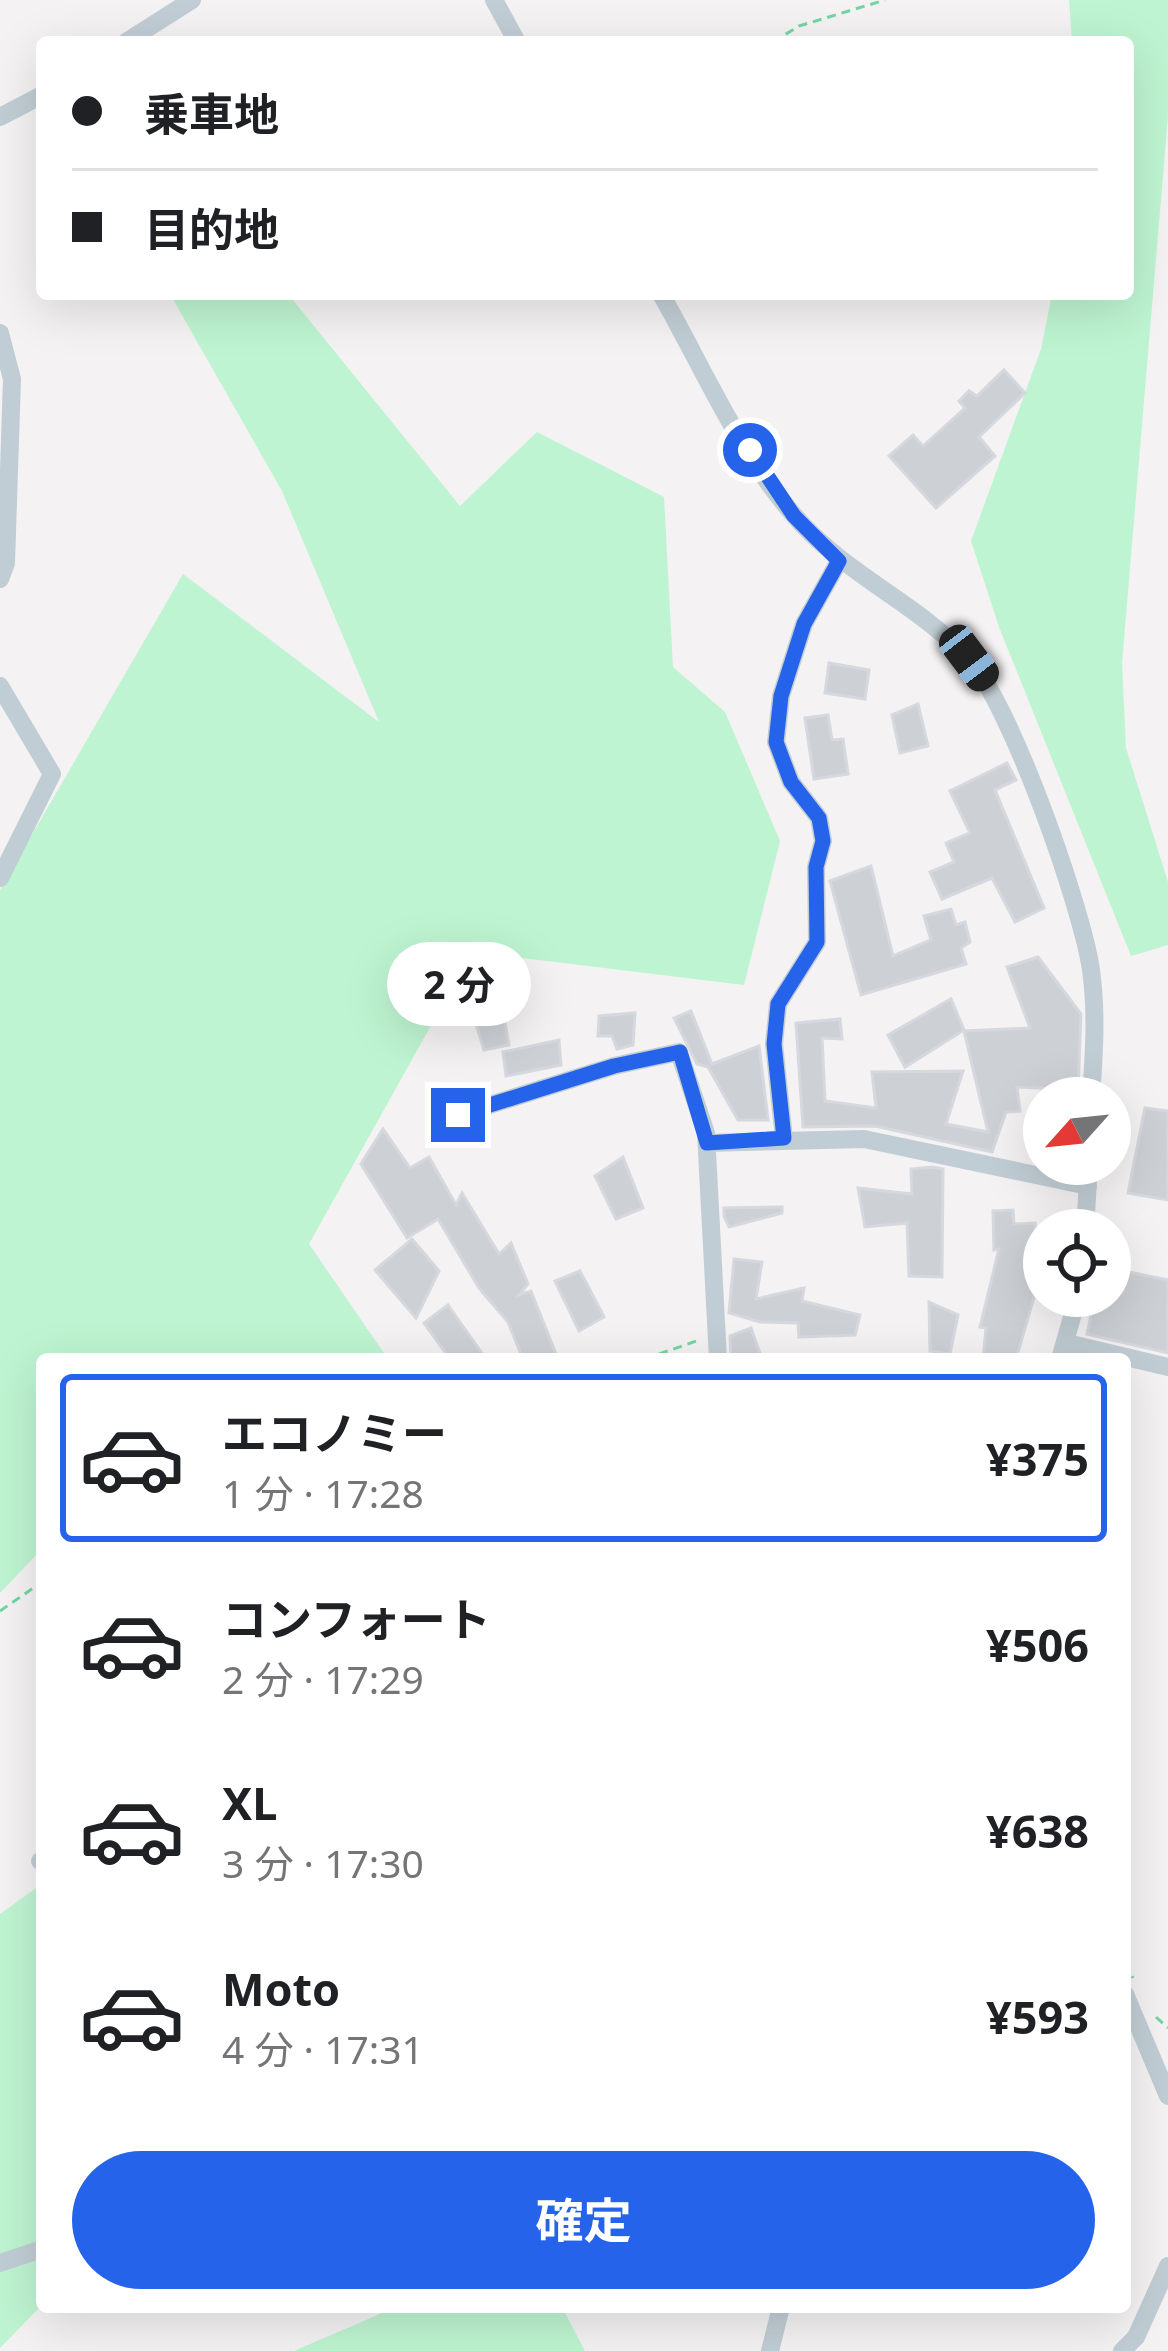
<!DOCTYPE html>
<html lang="ja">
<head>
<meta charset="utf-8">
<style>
  :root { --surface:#fff; --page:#f6f6f6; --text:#202124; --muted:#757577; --line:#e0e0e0; --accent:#2563eb }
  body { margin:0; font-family:"Noto Sans","Noto Sans JP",sans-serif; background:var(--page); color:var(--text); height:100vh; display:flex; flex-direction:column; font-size:45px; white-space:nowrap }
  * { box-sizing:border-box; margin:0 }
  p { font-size:39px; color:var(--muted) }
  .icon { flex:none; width:66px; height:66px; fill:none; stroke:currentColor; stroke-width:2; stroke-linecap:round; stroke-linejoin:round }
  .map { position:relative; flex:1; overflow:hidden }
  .drawer { position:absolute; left:36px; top:1353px; width:1095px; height:960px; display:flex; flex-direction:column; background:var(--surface); border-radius:12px; box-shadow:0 12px 48px #0002 }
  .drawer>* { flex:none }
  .banner { position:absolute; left:36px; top:36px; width:1098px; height:264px; border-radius:12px; box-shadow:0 12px 48px #0002; display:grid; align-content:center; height:264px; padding:0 36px; background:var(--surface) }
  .needle { width:78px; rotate:243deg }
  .buttons { position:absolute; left:1023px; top:1077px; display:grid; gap:24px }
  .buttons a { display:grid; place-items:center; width:108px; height:108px; border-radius:50%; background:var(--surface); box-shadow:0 12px 48px #0002; font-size:60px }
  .end { position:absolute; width:54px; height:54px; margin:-27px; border:15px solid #2563eb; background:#fff; box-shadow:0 0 0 6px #fff }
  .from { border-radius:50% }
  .bubble { position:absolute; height:84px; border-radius:42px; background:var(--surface); box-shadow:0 12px 48px #0002; font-size:39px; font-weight:700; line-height:84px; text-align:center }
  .car { position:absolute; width:36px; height:72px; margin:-36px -18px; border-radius:15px; box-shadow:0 0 9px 3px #0007; background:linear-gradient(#222 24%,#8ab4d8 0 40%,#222 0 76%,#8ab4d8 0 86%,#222 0) }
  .banner b { display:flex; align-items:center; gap:42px; height:114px; font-size:45px }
  .banner b+b { border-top:3px solid var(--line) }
  .banner i { width:30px; height:30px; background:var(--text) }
  ul { padding:21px 0 0; list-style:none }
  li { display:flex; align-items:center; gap:36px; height:168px; margin:0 24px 18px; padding:0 12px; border:6px solid transparent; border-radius:12px }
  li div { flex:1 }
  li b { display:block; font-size:45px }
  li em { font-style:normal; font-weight:700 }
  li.current { border-color:var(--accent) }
  li>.icon { width:108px; height:108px; stroke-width:1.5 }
  .cta { display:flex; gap:24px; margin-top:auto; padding:24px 36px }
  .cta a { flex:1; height:138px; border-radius:72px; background:var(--accent); color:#fff; font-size:48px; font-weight:700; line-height:138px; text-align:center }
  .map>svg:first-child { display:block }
</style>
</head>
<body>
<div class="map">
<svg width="1168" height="2351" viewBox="0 0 1168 2351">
  <rect width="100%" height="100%" fill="#f4f2f2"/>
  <g fill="#bef4d1">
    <polygon points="1069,0 1168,0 1168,116 1122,663 1126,748 1168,882 1168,945 1131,956 999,627 971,541 1041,349 1052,294 1128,294 1128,42 1072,42"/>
    <polygon points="170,294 288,294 460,506 537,432 664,497 673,667 725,712 780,841 744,985 472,952 309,1244 388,1359 42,1359 42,1549 0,1593 0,890 183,574 379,722 282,491"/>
    <polygon points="42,1884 42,2305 0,2348 0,1914"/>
    <polygon points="396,2307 562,2307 585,2351 294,2351"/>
  </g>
  <g fill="#cdd1d6" stroke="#d5d8de" stroke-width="3">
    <polygon points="1004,370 1025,393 979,437 995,456 936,508 889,456 913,435 923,446 965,408 959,401 969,391 977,396"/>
    <polygon points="829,663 869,670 865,699 825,693"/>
    <polygon points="918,704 928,746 900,753 892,715"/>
    <polygon points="828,715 832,740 843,739 848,774 814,779 805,718"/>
    <polygon points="1007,763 1016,780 995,790 1044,908 1015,922 992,878 942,899 930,872 954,862 946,843 970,833 950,791"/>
    <polygon points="871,866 893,956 931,940 924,916 951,909 956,925 965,922 970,942 961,948 966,964 861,995 830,881"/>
    <polygon points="1038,957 1081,1014 1078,1090 1017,1087 1020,1111 1006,1112 992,1152 875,1126 803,1127 796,1023 840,1019 842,1039 822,1038 825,1101 876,1108 872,1072 963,1071 946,1124 988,1132 964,1031 1030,1028 1007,967"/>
    <polygon points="499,988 509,1045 484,1050 468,998"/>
    <polygon points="951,999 964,1030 905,1067 888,1035"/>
    <polygon points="691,1011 712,1064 759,1046 768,1120 738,1120 708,1067 697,1064 674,1018"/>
    <polygon points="635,1013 633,1045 617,1049 612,1036 598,1036 599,1016"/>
    <polygon points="559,1040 561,1065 506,1076 503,1052"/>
    <polygon points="1145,1108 1168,1111 1168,1200 1128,1193"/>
    <polygon points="383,1129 410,1168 429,1157 456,1205 462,1193 499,1254 511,1243 528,1284 519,1295 531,1291 558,1359 523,1359 508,1322 479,1288 438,1219 407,1238 361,1164"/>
    <polygon points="623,1157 643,1208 616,1219 595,1176"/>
    <polygon points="932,1167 943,1169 942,1277 909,1276 907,1223 865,1227 858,1188 912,1194 911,1169"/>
    <polygon points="782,1207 782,1213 729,1227 724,1216 724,1208"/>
    <polygon points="1013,1210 1014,1224 1035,1223 1037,1262 1044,1263 1016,1359 983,1359 986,1328 980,1327 999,1249 994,1250 993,1211"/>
    <polygon points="412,1239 439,1271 416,1318 375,1270"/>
    <polygon points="734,1259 762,1262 756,1299 804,1288 802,1301 860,1315 855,1335 799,1337 798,1323 760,1322 729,1313"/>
    <polygon points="1110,1268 1168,1280 1168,1353 1087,1334 1095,1296 1110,1296"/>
    <polygon points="580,1271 604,1317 579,1331 555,1281"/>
    <polygon points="929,1302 958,1315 950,1354 930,1351"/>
    <polygon points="448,1305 486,1359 450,1359 424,1323"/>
    <polygon points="751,1328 762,1359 731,1359 730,1336"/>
  </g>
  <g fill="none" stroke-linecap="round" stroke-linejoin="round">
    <g stroke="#72d6a2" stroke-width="3" stroke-dasharray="9 6" stroke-linecap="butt">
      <polyline points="773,42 799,26 885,0"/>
      <polyline points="645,1359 699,1340"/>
      <polyline points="0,1611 42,1582"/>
      <polyline points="1125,1963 1133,1978"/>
      <polyline points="1156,2017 1168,2028"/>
    </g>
    <g stroke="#c1cdd4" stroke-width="18">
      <polyline points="494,0 517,42"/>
      <polyline points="126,42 192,0"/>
      <polyline points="0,117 42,95"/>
      <path d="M661,294C702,366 738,450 792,513C842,573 916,602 968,658C1010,702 1082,907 1091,970C1097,1013 1094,1055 1091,1098"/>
      <polyline points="0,333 12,379 6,563 0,579"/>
      <polyline points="0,686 52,774 0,878"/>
      <polyline points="458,1115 614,1066 679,1052 706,1133 718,1359"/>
      <polyline points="784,1139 774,1044 778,1004 817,942 816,867 823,841 819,818 791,782 776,742 781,696 804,624 839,561"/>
      <polyline points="707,1143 864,1139 1088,1186"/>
      <polyline points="1085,1230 1089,1164"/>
      <polyline points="1067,1343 1168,1367"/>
      <polyline points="1060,1359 1078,1296"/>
      <polyline points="40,1861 42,1860"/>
      <polyline points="1125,1994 1168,2096"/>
      <polyline points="0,2263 42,2249"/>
      <polyline points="770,2351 781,2307"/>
      <polyline points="1122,2351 1136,2337 1168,2266"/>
    </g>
  </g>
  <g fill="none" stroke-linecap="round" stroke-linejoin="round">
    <polyline stroke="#2563eb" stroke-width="15" points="458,1115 614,1066 680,1052 707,1143 784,1138 774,1044 778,1004 817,942 816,867 823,841 819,818 791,782 776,742 781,696 804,624 839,561 794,516 750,450"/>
  </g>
</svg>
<div class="buttons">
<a><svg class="needle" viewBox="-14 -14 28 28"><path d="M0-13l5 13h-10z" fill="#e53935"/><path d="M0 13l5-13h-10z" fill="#757577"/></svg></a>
<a><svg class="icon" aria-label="locate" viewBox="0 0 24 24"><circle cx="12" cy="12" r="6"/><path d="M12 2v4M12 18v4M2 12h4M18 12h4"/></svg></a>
</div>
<i class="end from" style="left:750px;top:450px"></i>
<i class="end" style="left:458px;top:1115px"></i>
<div class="bubble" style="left:387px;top:942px;width:144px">2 分</div>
<i class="car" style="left:969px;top:658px;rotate:143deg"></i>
<div class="banner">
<b><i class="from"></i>乗車地</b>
<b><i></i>目的地</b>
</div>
<section class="drawer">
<ul>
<li class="current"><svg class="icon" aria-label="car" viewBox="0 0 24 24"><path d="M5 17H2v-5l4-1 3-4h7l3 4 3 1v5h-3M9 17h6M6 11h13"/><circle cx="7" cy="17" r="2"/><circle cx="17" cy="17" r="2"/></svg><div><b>エコノミー</b><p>1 分 · 17:28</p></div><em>¥375</em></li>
<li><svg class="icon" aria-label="car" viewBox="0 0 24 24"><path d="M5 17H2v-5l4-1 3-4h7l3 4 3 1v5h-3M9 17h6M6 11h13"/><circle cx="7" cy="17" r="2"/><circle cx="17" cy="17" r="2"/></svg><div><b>コンフォート</b><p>2 分 · 17:29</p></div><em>¥506</em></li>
<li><svg class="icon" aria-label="car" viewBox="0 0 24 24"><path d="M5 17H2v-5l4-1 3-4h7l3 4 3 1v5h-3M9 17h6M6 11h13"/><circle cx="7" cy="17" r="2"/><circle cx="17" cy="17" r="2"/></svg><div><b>XL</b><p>3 分 · 17:30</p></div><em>¥638</em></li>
<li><svg class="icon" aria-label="car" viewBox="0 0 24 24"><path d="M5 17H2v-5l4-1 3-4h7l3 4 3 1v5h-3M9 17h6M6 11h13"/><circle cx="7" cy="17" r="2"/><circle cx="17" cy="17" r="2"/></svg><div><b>Moto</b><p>4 分 · 17:31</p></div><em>¥593</em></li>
</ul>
<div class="cta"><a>確定</a></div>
</section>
</div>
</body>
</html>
